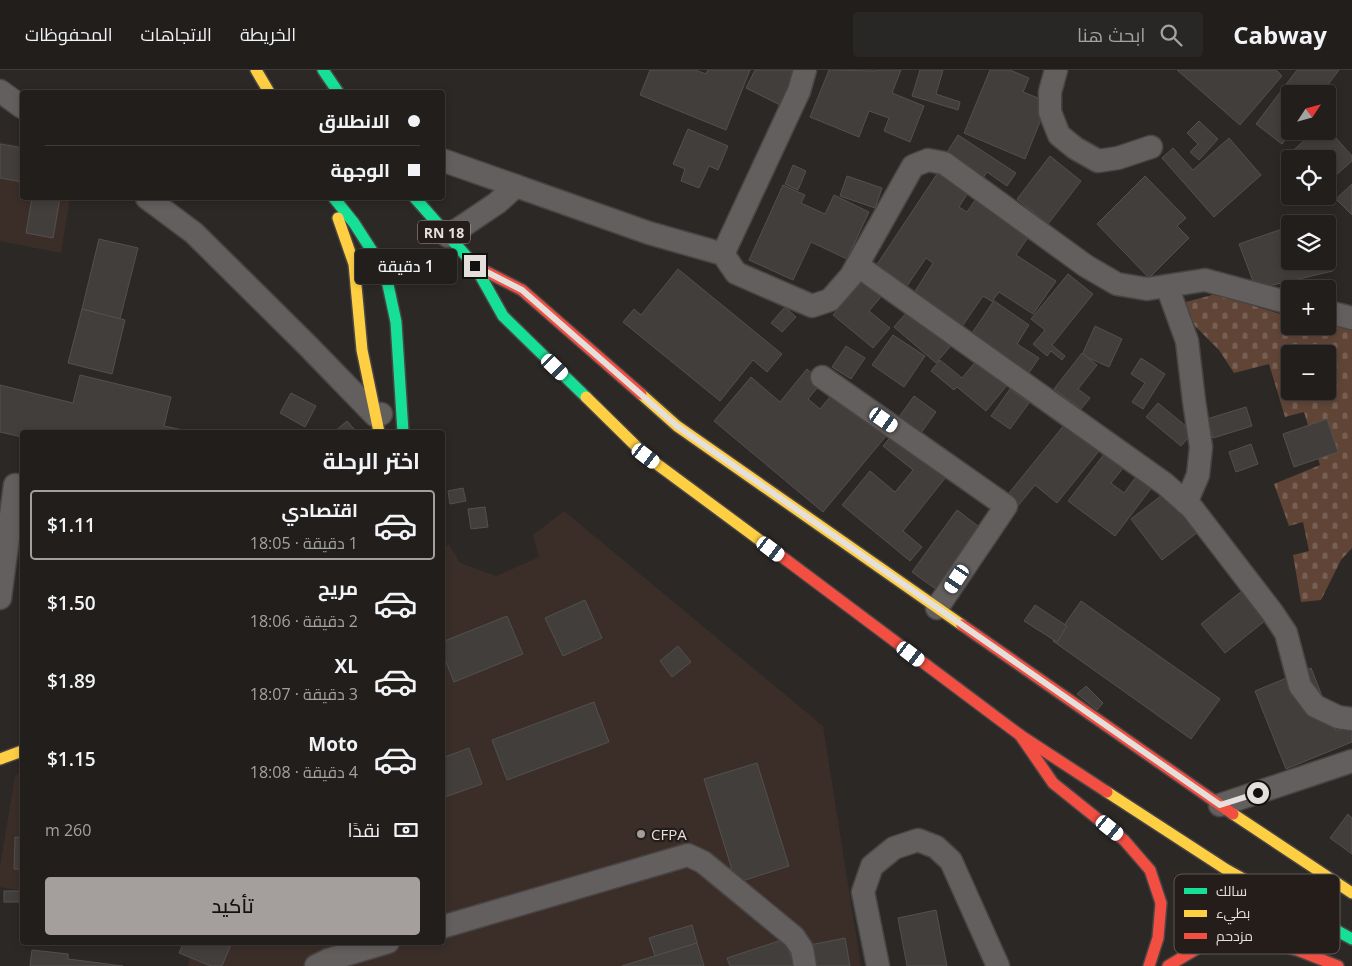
<!DOCTYPE html>
<html lang="ar">
<head>
<meta charset="utf-8">
<style>
  :root { --surface:#211e1c; --page:#292725; --text:#f1f3f6; --muted:#a2a2a3; --line:#3e3c3b; --accent:#a49f9c }
  body { margin:0; font-family:"Open Sans",Cairo,sans-serif; background:var(--page); color:var(--text); direction:rtl; height:100vh; display:flex; flex-direction:column; font-size:19px; white-space:nowrap }
  * { box-sizing:border-box; margin:0 }
  p { font-size:16px; color:var(--muted) }
  .icon { flex:none; width:28px; height:28px; fill:none; stroke:currentColor; stroke-width:2; stroke-linecap:round; stroke-linejoin:round }
  .map { position:relative; flex:1; overflow:hidden; direction:ltr }
  .panel { position:absolute; left:20px; top:360px; width:425px; height:515px; display:flex; flex-direction:column; background:var(--surface); border-radius:5px; box-shadow:0 2px 8px #0003,0 0 0 1px var(--line); direction:rtl }
  .panel>* { flex:none }
  .hud { position:absolute; left:20px; top:20px; width:425px; height:110px; border-radius:5px; box-shadow:0 2px 8px #0003,0 0 0 1px var(--line); direction:rtl; display:grid; align-content:center; height:110px; padding:0 25px; background:var(--surface) }
  .needle { width:32px; rotate:54deg }
  .fabs { position:absolute; left:1281px; top:15px; display:grid; gap:10px }
  .fabs a { display:grid; place-items:center; width:55px; height:55px; border-radius:5px; background:var(--surface); box-shadow:0 2px 8px #0003,0 0 0 1px var(--line); font-size:25px }
  .end { position:absolute; width:22px; height:22px; margin:-11px; border:6px solid #e5dfdc; background:#111; box-shadow:0 0 0 2px #111 }
  .from { border-radius:50% }
  .bubble { position:absolute; height:35px; border-radius:5px; background:var(--surface); box-shadow:0 2px 8px #0003,0 0 0 1px var(--line); font-size:16px; font-weight:600; line-height:35px; text-align:center; direction:rtl }
  .car { position:absolute; width:15px; height:30px; margin:-15px -8px; border-radius:6px; box-shadow:0 0 4px 1px #0007; background:linear-gradient(#fff 24%,#345 0 40%,#fff 0 76%,#345 0 86%,#fff 0) }
  .hud b { display:flex; align-items:center; gap:18px; height:48px; font-size:19px }
  .hud b+b { border-top:1px solid var(--line) }
  .hud i { width:12px; height:12px; background:var(--text) }
  ul { padding:0; list-style:none }
  li { display:flex; align-items:center; gap:15px; height:70px; margin:0 10px 8px; padding:0 15px; border:2px solid transparent; border-radius:5px }
  li div { flex:1 }
  li b { display:block; font-size:19px }
  li em { font-style:normal; font-weight:600 }
  li.current { border-color:var(--accent) }
  li>.icon { width:45px; height:45px; stroke-width:1.5 }
  h2 { padding:0 25px; font-size:22px; line-height:60px }
  .pay { display:flex; align-items:center; gap:12px; height:55px; padding:0 25px; font-size:19px }
  .pay p { margin-inline-start:auto }
  .cta { display:flex; gap:10px; margin-top:auto; padding:10px 25px }
  .cta a { flex:1; height:58px; border-radius:5px; background:var(--accent); color:#111; font-size:20px; font-weight:600; line-height:58px; text-align:center }
  header { display:flex; align-items:center; gap:30px; box-sizing:border-box; height:70px; padding:0 25px; background:var(--surface); border-bottom:1px solid var(--line) }
  header strong { font-size:24px }
  nav { display:flex; gap:28px; margin-inline-start:auto; font-size:18px }
  .search { width:350px; height:45px; background:var(--page); display:flex; align-items:center; gap:12px; box-sizing:border-box; padding:0 18px; border-radius:5px; color:var(--muted); font-size:19px }
  .map>svg:first-child { display:block }
</style>
</head>
<body>
<header>
<strong>Cabway</strong>
<div class="search"><svg class="icon" aria-label="search" viewBox="0 0 24 24"><circle cx="10" cy="10" r="6"/><path d="M15 15l6 6"/></svg>ابحث هنا</div>
<nav><a>الخريطة</a><a>الاتجاهات</a><a>المحفوظات</a></nav>
</header>
<div class="map">
<svg width="1352" height="896" viewBox="0 0 1352 896">
  <defs>
    <pattern id="cemetery-stones" width="16" height="16" patternUnits="userSpaceOnUse" patternTransform="scale(1.25)"><rect width="16" height="16" fill="#604537"/><path d="M2 7V4a2 2 0 0 1 4 0v3zM10 15v-3a2 2 0 0 1 4 0v3z" fill="#775f53"/></pattern>
  </defs>
  <rect width="100%" height="100%" fill="#2c2826"/>
  <g fill="#3b2e28">
    <polygon points="0,72 22,76 22,128 70,128 61,183 0,171"/>
    <polygon points="564,441 823,656 861,896 188,896 193,873 442,872 442,481 449,474 460,493 496,506 539,487 533,465"/>
    <polygon points="22,703 22,821 0,817 0,796 15,706"/>
  </g>
  <path fill="url(#cemetery-stones)" fill-rule="evenodd" d="M1216,224L1290,247V256H1328V253L1352,258V478L1341,490L1321,530L1301,532L1293,485L1309,481L1303,452L1289,456L1274,414L1320,395L1304,342L1285,347L1269,294L1234,303L1219,280L1195,256L1182,233ZM1290,284H1328V321H1290Z"/>
  <g fill="#423e3b" stroke="#53504e">
    <polygon points="650,0 695,0 706,4 708,0 750,0 726,60 640,25"/>
    <polygon points="755,0 798,0 782,36 746,18"/>
    <polygon points="829,0 876,1 876,0 901,0 892,23 924,36 910,72 884,61 889,48 869,41 859,67 810,47"/>
    <polygon points="920,0 943,0 936,24 960,32 958,40 912,26"/>
    <polygon points="990,0 1010,0 1029,8 1023,22 1048,32 1025,89 964,63"/>
    <polygon points="1177,0 1276,0 1282,6 1240,55"/>
    <polygon points="1297,0 1339,0 1321,24 1290,24 1290,61 1292,61 1282,74 1256,54"/>
    <polygon points="1199,51 1218,69 1199,90 1190,82 1198,74 1187,63"/>
    <polygon points="688,59 728,76 718,100 709,96 699,118 681,111 685,99 673,94"/>
    <polygon points="1328,59 1352,86 1352,91 1328,112 1328,89 1292,89 1288,85 1315,61 1328,61"/>
    <polygon points="958,65 1016,103 1007,116 987,102 981,111 944,87"/>
    <polygon points="1229,68 1261,105 1214,147 1162,88 1173,78 1193,100"/>
    <polygon points="0,74 22,78 22,112 0,108"/>
    <polygon points="1050,86 1081,111 1048,154 1017,129"/>
    <polygon points="793,95 806,101 798,120 785,114"/>
    <polygon points="939,101 969,121 959,137 967,142 980,123 1029,166 1016,185 1056,211 1033,244 999,222 993,230 1029,255 1017,274 1039,288 1026,307 968,269 993,232 983,226 961,258 912,226 933,193 926,188 905,219 874,199"/>
    <polygon points="847,106 882,118 875,138 840,126"/>
    <polygon points="1145,106 1186,148 1177,156 1189,168 1149,208 1097,154"/>
    <polygon points="1352,114 1352,145 1336,129"/>
    <polygon points="783,115 805,125 801,133 825,144 834,125 869,142 847,189 811,172 793,210 749,190"/>
    <polygon points="32,128 60,128 53,168 26,163"/>
    <polygon points="1282,159 1287,172 1290,170 1290,191 1328,191 1328,187 1333,201 1256,219 1239,174"/>
    <polygon points="99,169 138,178 120,249 82,239"/>
    <polygon points="678,199 782,284 767,302 753,290 720,331 623,252 634,239 641,245"/>
    <polygon points="1068,204 1093,224 1052,275 1065,286 1062,290 1051,281 1047,286 1033,274 1045,260 1031,249"/>
    <polygon points="865,207 884,223 869,241 890,258 873,278 833,245"/>
    <polygon points="913,235 955,271 936,293 894,257"/>
    <polygon points="785,237 796,247 782,262 771,253"/>
    <polygon points="82,239 125,250 112,304 68,293"/>
    <polygon points="1095,256 1122,269 1109,297 1082,285"/>
    <polygon points="893,265 925,286 904,317 872,295"/>
    <polygon points="846,276 865,288 851,309 832,297"/>
    <polygon points="1082,283 1097,295 1078,319 1090,328 1081,339 1054,319"/>
    <polygon points="1141,288 1165,304 1143,339 1132,332 1145,313 1131,304"/>
    <polygon points="940,290 962,308 977,290 1008,314 986,341 957,317 954,320 931,301"/>
    <polygon points="807,299 822,312 808,329 820,339 839,316 891,360 823,442 714,351 751,307 780,332"/>
    <polygon points="80,305 171,327 164,356 192,362 22,362 22,367 0,362 0,315 73,333"/>
    <polygon points="1010,319 1029,333 1010,359 991,346"/>
    <polygon points="291,323 316,336 305,357 280,343"/>
    <polygon points="914,326 936,342 921,363 899,347"/>
    <polygon points="1158,333 1193,362 1181,376 1146,347"/>
    <polygon points="1246,337 1252,356 1213,368 1207,349"/>
    <polygon points="1069,349 1103,376 1057,433 1035,415 1013,442 1001,433"/>
    <polygon points="1327,349 1338,382 1294,397 1283,364"/>
    <polygon points="347,351 357,362 334,362"/>
    <polygon points="900,356 946,407 903,461 922,477 910,491 842,435 870,401 895,422 913,400 883,376"/>
    <polygon points="1251,374 1258,394 1236,402 1229,382"/>
    <polygon points="1105,383 1124,397 1111,413 1124,423 1141,400 1156,412 1115,466 1068,431"/>
    <polygon points="463,418 466,431 450,434 448,421"/>
    <polygon points="1171,418 1203,458 1162,490 1131,449"/>
    <polygon points="485,437 488,457 471,459 468,439"/>
    <polygon points="957,440 982,459 937,520 912,502"/>
    <polygon points="1253,512 1276,542 1225,583 1201,554"/>
    <polygon points="585,530 602,568 563,586 545,548"/>
    <polygon points="1081,531 1220,629 1191,669 1053,571"/>
    <polygon points="1035,535 1067,556 1057,572 1024,551"/>
    <polygon points="507,546 523,584 454,612 442,582 442,572"/>
    <polygon points="678,576 691,592 672,607 660,591"/>
    <polygon points="1311,598 1336,661 1352,654 1352,672 1286,699 1255,621"/>
    <polygon points="1086,616 1103,633 1097,640 1077,624"/>
    <polygon points="594,632 609,672 507,710 492,670"/>
    <polygon points="469,678 482,714 442,728 442,688"/>
    <polygon points="757,693 789,796 736,813 704,709"/>
    <polygon points="1348,744 1352,748 1352,784 1330,768"/>
    <polygon points="15,767 22,768 22,799 14,799"/>
    <rect x="4" y="821" width="18" height="11"/>
    <polygon points="936,840 947,896 907,896 898,848"/>
    <polygon points="692,855 697,873 655,886 649,868"/>
    <polygon points="845,868 850,896 814,896 810,875"/>
    <polygon points="785,869 794,896 730,896 727,888"/>
    <polygon points="184,872 232,872 222,896 211,896 179,883"/>
    <polygon points="697,873 704,896 622,896"/>
    <polygon points="32,880 68,884 68,889 123,896 30,896"/>
  </g>
  <g fill="none" stroke-linecap="round" stroke-linejoin="round">
    <defs>
      <g id="street">
        <polyline points="1056,0 1050,22 1050,42 1059,65 1075,78 1098,91 1118,88 1151,77"/>
        <polyline points="0,21 22,37"/>
        <polyline points="442,90 516,116 497,133 448,166"/>
        <polyline points="516,116 649,163 723,184 736,203 812,236 830,230 851,206 913,96 928,90 944,93 1086,196 1117,214 1147,219 1205,210 1290,233"/>
        <polyline points="147,128 194,163 308,276 375,345 381,344"/>
        <polyline points="723,184 799,21 805,0"/>
        <polyline points="857,195 1165,414 1192,438 1272,542 1286,563 1300,616 1315,636 1338,647 1352,649"/>
        <polyline points="1167,216 1187,271 1194,331 1201,377 1198,405 1186,433"/>
        <polyline points="1328,242 1352,248"/>
        <polyline points="822,307 1006,436 937,538"/>
        <polyline points="0,528 15,415"/>
        <polyline points="1220,735 1352,691"/>
        <polyline points="442,857 688,785 703,792 794,867 802,879 805,896"/>
        <polyline points="316,896 328,890 388,872"/>
        <polyline points="878,896 863,822 872,796 894,778 918,770 936,777 951,791 998,896"/>
      </g>
      <g id="fast">
        <polyline points="323,0 338,22"/>
        <polyline points="334,128 354,153 385,201 396,252 403,362"/>
        <polyline points="415,128 475,196 503,246 586,327"/>
        <polyline points="1276,827 1352,869"/>
      </g>
      <g id="slow">
        <polyline points="256,0 269,22"/>
        <polyline points="338,148 354,194 362,280 379,362"/>
        <polyline points="641,324 677,356 962,555"/>
        <polyline points="586,327 646,386 773,480"/>
        <polyline points="0,689 22,681"/>
        <polyline points="1107,722 1227,800 1276,827"/>
        <polyline points="1233,744 1352,823"/>
      </g>
      <g id="jam">
        <polyline points="475,196 522,220 641,324"/>
        <polyline points="773,480 1020,665 1107,722"/>
        <polyline points="962,555 1233,744"/>
        <polyline points="1020,665 1053,713 1124,770 1150,800 1161,833 1158,868 1149,896"/>
        <polyline points="1168,896 1208,872 1250,866 1297,880 1338,896"/>
      </g>
    </defs>
    <use href="#street" stroke="#494544" stroke-width="25"/>
    <use href="#fast" stroke="#494544" stroke-width="14"/>
    <use href="#slow" stroke="#494544" stroke-width="14"/>
    <use href="#jam" stroke="#494544" stroke-width="14"/>
    <use href="#street" stroke="#625f5e" stroke-width="22"/>
    <use href="#fast" stroke="#16e098" stroke-width="11"/>
    <use href="#slow" stroke="#ffcf43" stroke-width="11"/>
    <use href="#jam" stroke="#f24e42" stroke-width="11"/>
  </g>
  <g fill="none" stroke-linecap="round" stroke-linejoin="round">
    <polyline stroke="#e5dfdc" stroke-width="6" points="475,196 522,220 677,356 1220,735 1258,723"/>
  </g>
  <circle fill="#a49f9c" stroke="#251d19" stroke-width="2" cx="641" cy="764" r="5"/>
  <g text-anchor="middle" dominant-baseline="central" stroke-width="4.5" stroke-linejoin="round" paint-order="stroke">
    <rect fill="#251d19" stroke="#aba5a2" stroke-width="1" x="418" y="150.5" width="52" height="23" rx="4"/>
    <g font-size="14" font-weight="bold" fill="#e5dfdc">
      <text x="444" y="162">RN 18</text>
    </g>
    <g font-size="15" fill="#e5dfdc" stroke="#251d19" text-anchor="start">
      <text x="651" y="764">CFPA</text>
    </g>
  </g>
  <rect x="1174" y="804" width="166" height="80" rx="8" fill="#251d19" stroke="#5f5754" stroke-width="1"/>
  <rect x="1184" y="818" width="23" height="6" fill="#16e098"/>
  <rect x="1184" y="840" width="23" height="7" fill="#ffcf43"/>
  <rect x="1184" y="863" width="23" height="6" fill="#f24e42"/>
  <g font-size="14" fill="#e5dfdc">
    <text x="1216" y="826">سالك</text>
    <text x="1216" y="848">بطيء</text>
    <text x="1216" y="871">مزدحم</text>
  </g>
</svg>
<div class="fabs">
<a><svg class="needle" viewBox="-14 -14 28 28"><path d="M0-13l5 13h-10z" fill="#e53935"/><path d="M0 13l5-13h-10z" fill="#a2a2a3"/></svg></a>
<a><svg class="icon" aria-label="locate" viewBox="0 0 24 24"><circle cx="12" cy="12" r="6"/><path d="M12 2v4M12 18v4M2 12h4M18 12h4"/></svg></a>
<a><svg class="icon" aria-label="layers" viewBox="0 0 24 24"><path d="M12 4l9 5-9 5-9-5zM3 14l9 5 9-5"/></svg></a>
<a>+</a>
<a>−</a>
</div>
<i class="end from" style="left:1258px;top:723px"></i>
<i class="end" style="left:475px;top:196px"></i>
<div class="bubble" style="left:355px;top:179px;width:102px">1 دقيقة</div>
<i class="car" style="left:555px;top:297px;rotate:134deg"></i>
<i class="car" style="left:884px;top:350px;rotate:125deg"></i>
<i class="car" style="left:646px;top:386px;rotate:127deg"></i>
<i class="car" style="left:771px;top:479px;rotate:127deg"></i>
<i class="car" style="left:957px;top:509px;rotate:214deg"></i>
<i class="car" style="left:911px;top:584px;rotate:127deg"></i>
<i class="car" style="left:1110px;top:758px;rotate:129deg"></i>
<div class="hud">
<b><i class="from"></i>الانطلاق</b>
<b><i></i>الوجهة</b>
</div>
<section class="panel">
<h2>اختر الرحلة</h2>
<ul>
<li class="current"><svg class="icon" aria-label="car" viewBox="0 0 24 24"><path d="M5 17H2v-5l4-1 3-4h7l3 4 3 1v5h-3M9 17h6M6 11h13"/><circle cx="7" cy="17" r="2"/><circle cx="17" cy="17" r="2"/></svg><div><b>اقتصادي</b><p>1 دقيقة · 18:05</p></div><em>$1.11</em></li>
<li><svg class="icon" aria-label="car" viewBox="0 0 24 24"><path d="M5 17H2v-5l4-1 3-4h7l3 4 3 1v5h-3M9 17h6M6 11h13"/><circle cx="7" cy="17" r="2"/><circle cx="17" cy="17" r="2"/></svg><div><b>مريح</b><p>2 دقيقة · 18:06</p></div><em>$1.50</em></li>
<li><svg class="icon" aria-label="car" viewBox="0 0 24 24"><path d="M5 17H2v-5l4-1 3-4h7l3 4 3 1v5h-3M9 17h6M6 11h13"/><circle cx="7" cy="17" r="2"/><circle cx="17" cy="17" r="2"/></svg><div><b>XL</b><p>3 دقيقة · 18:07</p></div><em>$1.89</em></li>
<li><svg class="icon" aria-label="car" viewBox="0 0 24 24"><path d="M5 17H2v-5l4-1 3-4h7l3 4 3 1v5h-3M9 17h6M6 11h13"/><circle cx="7" cy="17" r="2"/><circle cx="17" cy="17" r="2"/></svg><div><b>Moto</b><p>4 دقيقة · 18:08</p></div><em>$1.15</em></li>
</ul>
<div class="pay"><svg class="icon" aria-label="cash" viewBox="0 0 24 24"><path d="M3 7h18v10H3z"/><circle cx="12" cy="12" r="2"/></svg>نقدًا<p>260 m</p></div>
<div class="cta"><a>تأكيد</a></div>
</section>
</div>
</body>
</html>
